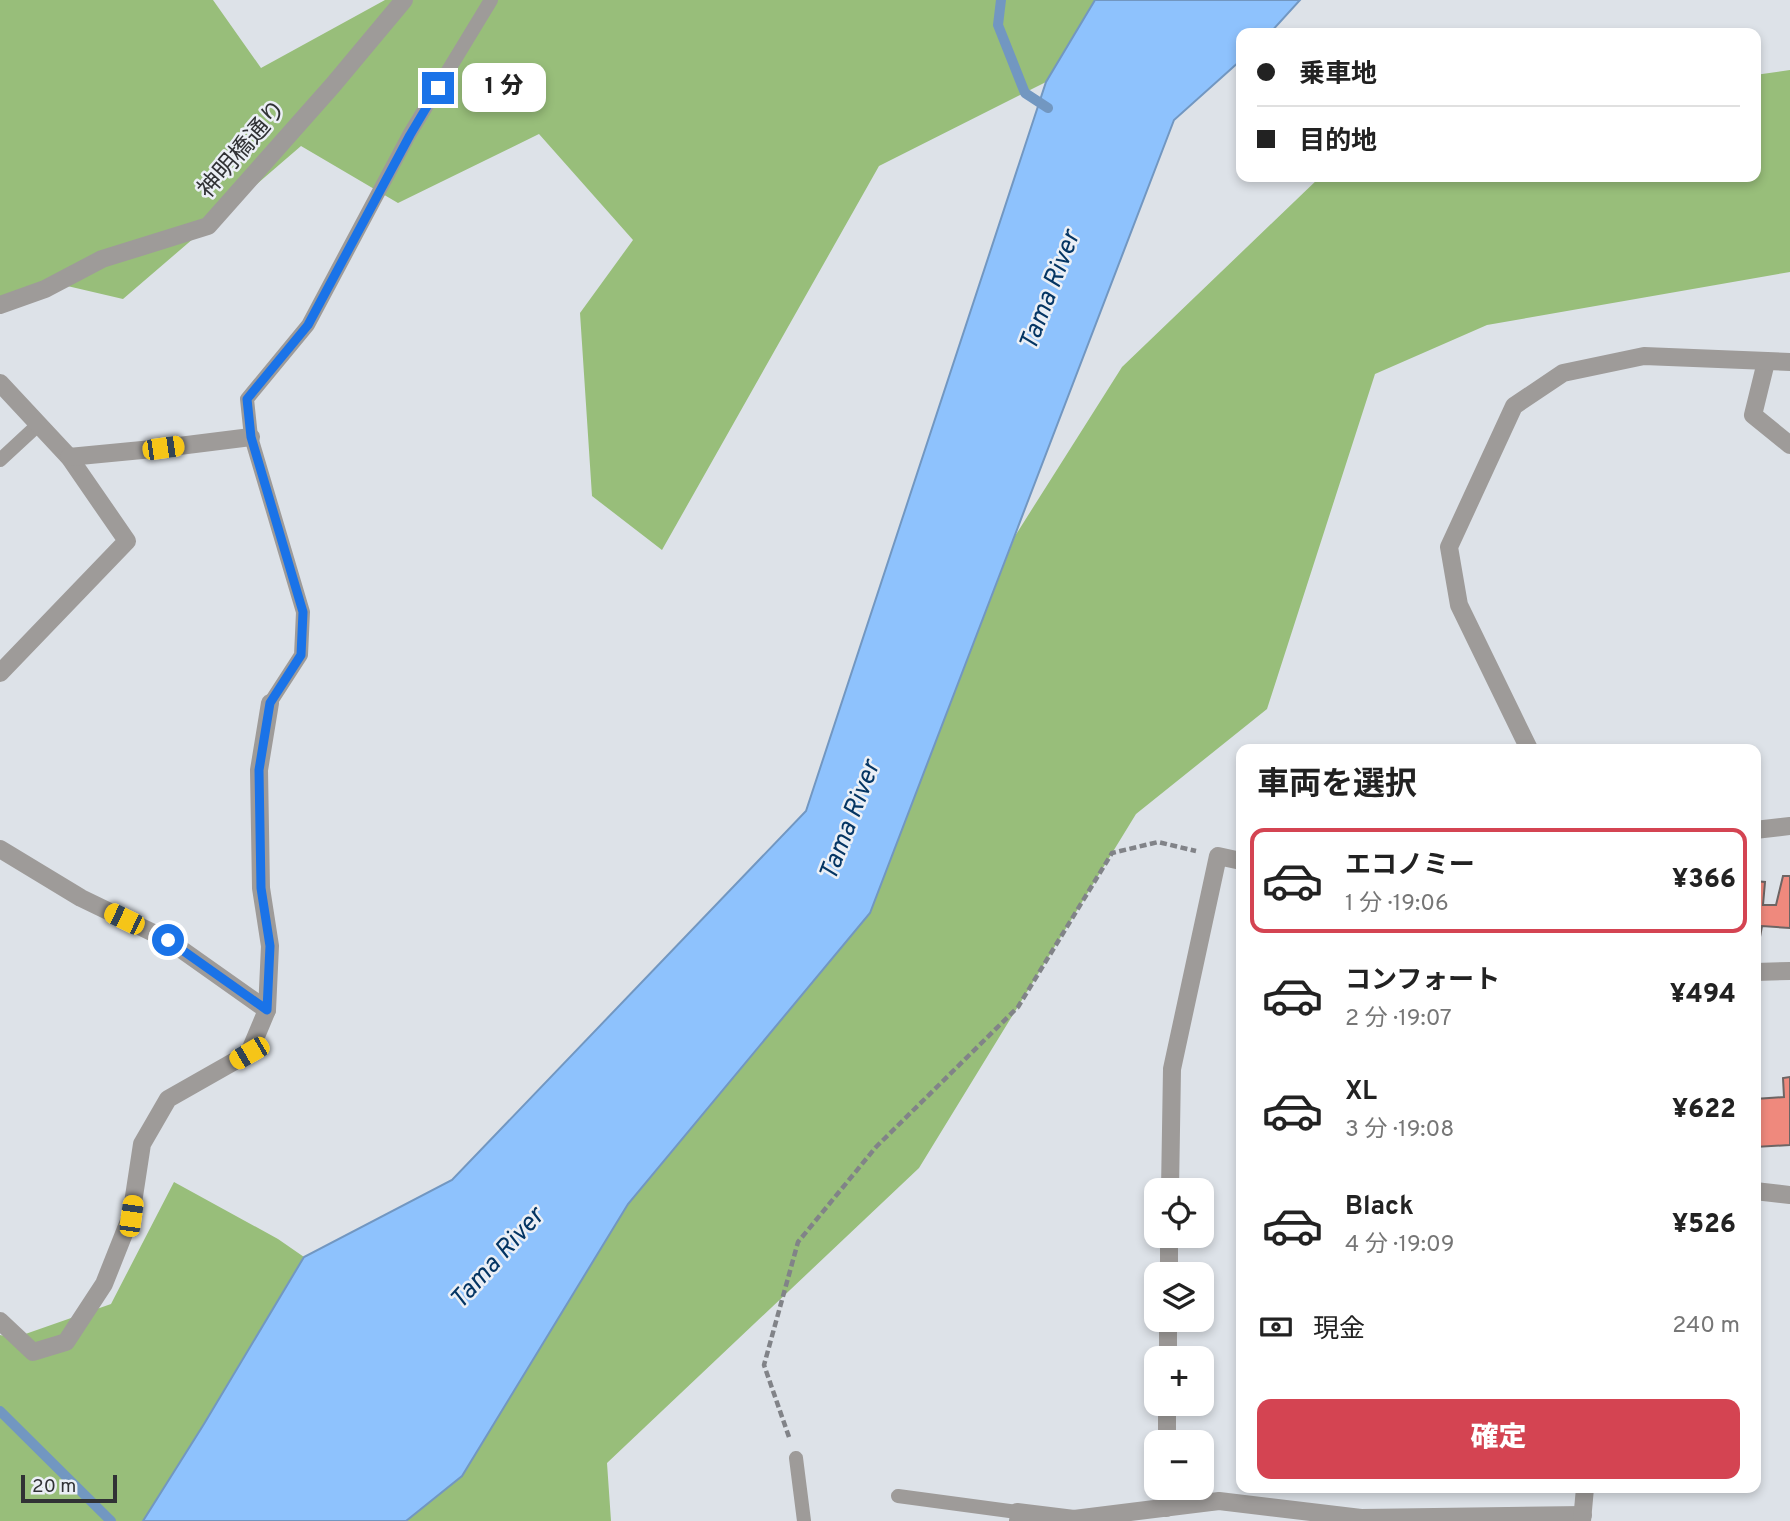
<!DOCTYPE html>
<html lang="ja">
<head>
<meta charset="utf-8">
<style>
  :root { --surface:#fff; --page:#f2f2f2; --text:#222; --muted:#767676; --line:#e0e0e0; --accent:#d44452 }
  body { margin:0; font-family:Overpass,"Noto Sans JP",sans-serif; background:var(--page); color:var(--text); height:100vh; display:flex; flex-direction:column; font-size:26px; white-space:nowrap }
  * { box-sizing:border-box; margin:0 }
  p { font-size:23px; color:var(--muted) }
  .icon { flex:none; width:38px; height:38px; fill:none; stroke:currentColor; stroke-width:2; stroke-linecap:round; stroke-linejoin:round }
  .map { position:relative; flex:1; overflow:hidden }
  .side { position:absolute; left:1236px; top:744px; width:525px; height:749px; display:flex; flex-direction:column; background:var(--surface); border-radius:14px; box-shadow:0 4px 10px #0003 }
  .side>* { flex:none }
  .banner { position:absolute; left:1236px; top:28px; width:525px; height:154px; border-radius:14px; box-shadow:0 4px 10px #0003; display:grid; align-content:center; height:154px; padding:0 21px; background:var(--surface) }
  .fabs { position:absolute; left:1144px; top:1178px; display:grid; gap:14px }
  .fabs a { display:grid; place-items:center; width:70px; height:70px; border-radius:14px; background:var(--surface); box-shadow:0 4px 10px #0003; font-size:35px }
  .scale { position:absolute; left:21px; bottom:18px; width:96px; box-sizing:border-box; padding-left:7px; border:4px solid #313235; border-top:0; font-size:19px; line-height:24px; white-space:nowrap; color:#313235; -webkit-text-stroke:5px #ebeff5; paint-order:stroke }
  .end { position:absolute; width:32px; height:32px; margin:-16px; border:9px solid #1a73e8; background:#fff; box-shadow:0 0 0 4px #fff }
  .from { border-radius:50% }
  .bubble { position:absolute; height:49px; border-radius:14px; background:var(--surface); box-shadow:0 4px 10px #0003; font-size:23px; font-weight:800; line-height:49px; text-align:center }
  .car { position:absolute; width:21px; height:42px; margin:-21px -10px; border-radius:9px; box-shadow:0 0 5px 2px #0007; background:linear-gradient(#f5c518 24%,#345 0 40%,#f5c518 0 76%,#345 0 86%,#f5c518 0) }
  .banner b { display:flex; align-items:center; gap:24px; height:66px; font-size:26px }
  .banner b+b { border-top:2px solid var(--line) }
  .banner i { width:18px; height:18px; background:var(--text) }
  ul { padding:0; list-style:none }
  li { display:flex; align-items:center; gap:21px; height:105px; margin:0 14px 10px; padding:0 7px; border:4px solid transparent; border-radius:14px }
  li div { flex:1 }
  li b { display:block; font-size:26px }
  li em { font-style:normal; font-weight:800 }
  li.on { border-color:var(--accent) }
  li>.icon { width:63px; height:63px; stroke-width:1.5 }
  h2 { padding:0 21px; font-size:32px; line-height:84px }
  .pay { display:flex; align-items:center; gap:18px; height:77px; padding:0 21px; font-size:26px }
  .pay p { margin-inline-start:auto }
  .primary-button { display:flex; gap:14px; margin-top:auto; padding:14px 21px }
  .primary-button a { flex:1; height:80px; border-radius:14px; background:var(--accent); color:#fff; font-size:28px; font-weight:800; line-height:80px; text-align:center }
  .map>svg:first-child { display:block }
</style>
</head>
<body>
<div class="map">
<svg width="1790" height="1521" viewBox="0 0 1790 1521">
  <rect width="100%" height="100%" fill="#dde2e8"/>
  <g fill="#98be7a">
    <polygon points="0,0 213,0 261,68 385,0 1095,0 1046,82 879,166 662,550 592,496 580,313 633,240 539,134 398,203 301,146 123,299 63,285 0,298"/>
    <polygon points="1790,70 1790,272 1487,325 1375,374 1267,709 1136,814 919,1168 607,1463 611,1521 406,1521 462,1476 628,1204 870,913 1015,536 1122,367 1320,177 1755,177 1755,75"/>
    <polygon points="174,1182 278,1239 304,1257 204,1424 143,1521 0,1521 0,1335 14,1338 111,1304"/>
  </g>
  <polygon fill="#8ec2fd" stroke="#7297c1" stroke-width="2" points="1095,0 1300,0 1270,33 1241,33 1241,60 1174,120 870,913 628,1204 462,1476 406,1521 143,1521 204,1424 304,1257 452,1180 806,811 1046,82"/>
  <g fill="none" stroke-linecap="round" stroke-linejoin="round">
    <g stroke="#7297c1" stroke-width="10">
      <polyline points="1001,0 998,25 1025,93 1048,108"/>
      <polyline points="0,1411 111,1521"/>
    </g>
  </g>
  <g fill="#ef897d" stroke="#6d6564" stroke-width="2">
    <polygon points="1783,876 1790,876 1790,928 1762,926 1760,937 1755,937 1755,881 1765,882 1763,905 1776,905"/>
    <polygon points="1790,1077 1790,1145 1755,1147 1755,1099 1784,1097 1783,1078"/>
  </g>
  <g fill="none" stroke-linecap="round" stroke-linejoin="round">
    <polyline stroke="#818388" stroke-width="4.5" stroke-dasharray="7 3.5" stroke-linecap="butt" points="789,1437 764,1365 798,1242 876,1147 1018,1007 1112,853 1158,842 1196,851"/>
    <g stroke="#9e9b99" stroke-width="14">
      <polyline points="0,460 39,424"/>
      <polyline points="270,703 301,655 303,612 251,437 247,399 308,325 409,135 491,0"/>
      <polyline points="796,1458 804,1521"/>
      <polyline points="898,1496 1017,1512 1016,1521"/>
    </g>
    <g stroke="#9e9b99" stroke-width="18">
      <polyline points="0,305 45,289 102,259 208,226 333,85 404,0"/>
      <polyline points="1766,362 1753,415 1790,445"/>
      <polyline points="0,383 69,457 127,541 0,673"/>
      <polyline points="69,457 163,448 251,437"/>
      <polyline points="1529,749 1459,605 1449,547 1514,406 1563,373 1644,356 1790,362"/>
      <polyline points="1755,830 1790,826"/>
      <polyline points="0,849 81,898 168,940 267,1010"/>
      <polyline points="1755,972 1790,971"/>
      <polyline points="1170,1190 1172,1069 1218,856 1241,861"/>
      <polyline points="1755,1191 1790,1195"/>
      <polyline points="1169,1274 1169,1236"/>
      <polyline points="0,1321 33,1352 66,1342 104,1284 131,1216 142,1144 168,1099 249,1053 267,1010 270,946 261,888 259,770 270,703"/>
      <polyline points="1168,1358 1168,1320"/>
      <polyline points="1167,1442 1167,1404"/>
      <polyline points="1166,1508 1167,1488"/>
      <polyline points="1017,1512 1074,1519 1219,1501 1361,1518 1583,1515"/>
      <polyline points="1582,1521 1585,1488"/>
    </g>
  </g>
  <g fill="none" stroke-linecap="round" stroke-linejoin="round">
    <polyline stroke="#1a73e8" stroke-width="9" points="168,940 267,1010 270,946 261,888 259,770 270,703 301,655 303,612 251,437 247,399 308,325 410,135 438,88"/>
  </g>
  <g text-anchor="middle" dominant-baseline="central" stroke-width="5" stroke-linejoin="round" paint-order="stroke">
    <g font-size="24" fill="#313235" stroke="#ebeff5">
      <text transform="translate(243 150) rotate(-49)">神明橋通り</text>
    </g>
    <g font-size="26" font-style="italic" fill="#043563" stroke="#ebeff5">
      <text transform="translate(1051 291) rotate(-69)">Tama River</text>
      <text transform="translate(851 821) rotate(-69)">Tama River</text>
      <text transform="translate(498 1259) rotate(-48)">Tama River</text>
    </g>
  </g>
</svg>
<div class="fabs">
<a><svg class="icon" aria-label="locate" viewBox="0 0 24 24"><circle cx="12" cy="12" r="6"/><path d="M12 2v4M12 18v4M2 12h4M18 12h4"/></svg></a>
<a><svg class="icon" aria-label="layers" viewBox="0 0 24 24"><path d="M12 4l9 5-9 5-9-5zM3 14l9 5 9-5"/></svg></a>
<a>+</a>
<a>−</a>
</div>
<div class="scale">20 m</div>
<i class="end from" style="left:168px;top:940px"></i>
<i class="end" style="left:438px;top:88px"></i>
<div class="bubble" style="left:462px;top:63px;width:84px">1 分</div>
<i class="car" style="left:163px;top:448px;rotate:82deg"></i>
<i class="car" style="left:124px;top:919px;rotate:296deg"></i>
<i class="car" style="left:249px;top:1053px;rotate:240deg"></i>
<i class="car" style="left:131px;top:1216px;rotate:8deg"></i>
<div class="banner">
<b><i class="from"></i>乗車地</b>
<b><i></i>目的地</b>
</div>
<section class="side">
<h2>車両を選択</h2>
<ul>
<li class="on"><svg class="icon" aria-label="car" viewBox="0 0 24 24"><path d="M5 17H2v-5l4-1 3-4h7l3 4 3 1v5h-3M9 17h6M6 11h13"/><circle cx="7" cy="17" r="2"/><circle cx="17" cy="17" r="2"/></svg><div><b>エコノミー</b><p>1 分 · 19:06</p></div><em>¥366</em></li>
<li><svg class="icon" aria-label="car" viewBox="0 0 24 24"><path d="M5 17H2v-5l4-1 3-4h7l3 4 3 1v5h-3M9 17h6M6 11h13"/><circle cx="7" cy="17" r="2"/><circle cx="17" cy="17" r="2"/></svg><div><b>コンフォート</b><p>2 分 · 19:07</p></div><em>¥494</em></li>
<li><svg class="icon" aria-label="car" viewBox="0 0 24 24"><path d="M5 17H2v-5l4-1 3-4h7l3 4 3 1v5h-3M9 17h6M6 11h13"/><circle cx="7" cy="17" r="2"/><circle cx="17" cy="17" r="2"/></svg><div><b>XL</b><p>3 分 · 19:08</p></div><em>¥622</em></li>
<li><svg class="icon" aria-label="car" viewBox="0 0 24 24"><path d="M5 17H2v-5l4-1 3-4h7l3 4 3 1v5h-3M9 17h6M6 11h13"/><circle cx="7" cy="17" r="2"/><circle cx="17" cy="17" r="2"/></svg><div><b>Black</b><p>4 分 · 19:09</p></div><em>¥526</em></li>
</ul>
<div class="pay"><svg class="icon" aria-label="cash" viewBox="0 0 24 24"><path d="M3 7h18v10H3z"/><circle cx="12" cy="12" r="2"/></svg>現金<p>240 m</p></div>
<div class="primary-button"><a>確定</a></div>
</section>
</div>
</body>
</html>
